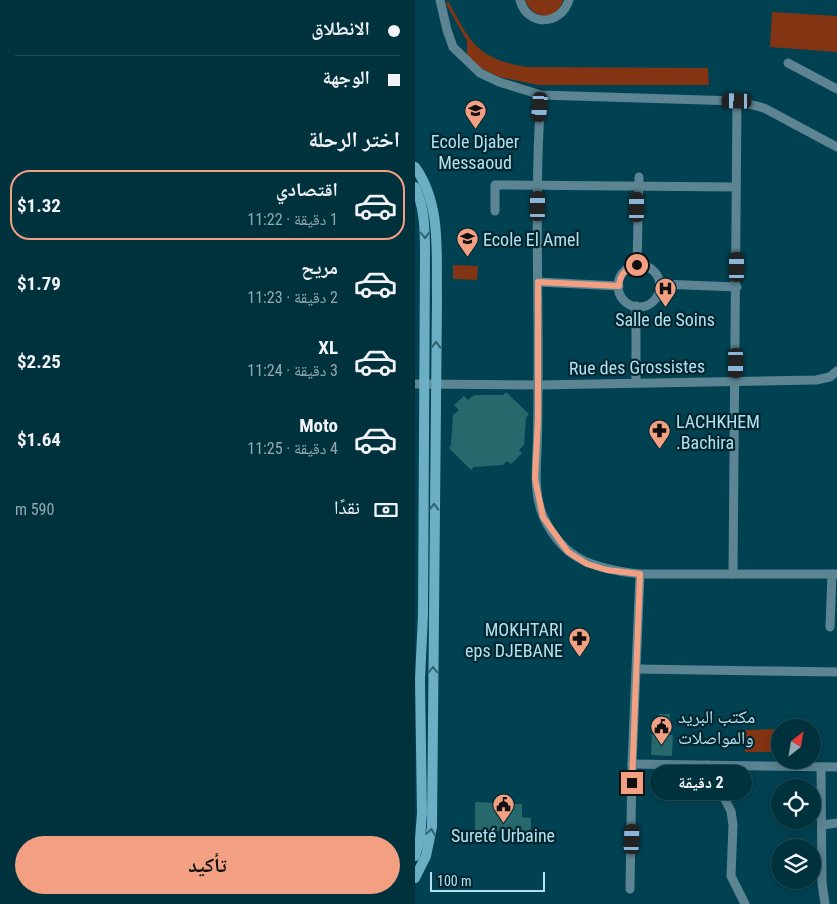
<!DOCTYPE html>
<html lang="ar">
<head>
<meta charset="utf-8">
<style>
  :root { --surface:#00323e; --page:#0e3e49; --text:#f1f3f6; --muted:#95aab0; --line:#224d58; --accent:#f3a082 }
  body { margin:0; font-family:"Roboto Condensed","Noto Naskh Arabic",sans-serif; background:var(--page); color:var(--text); direction:rtl; height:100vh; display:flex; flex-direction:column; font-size:19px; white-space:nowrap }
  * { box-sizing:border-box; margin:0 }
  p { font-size:16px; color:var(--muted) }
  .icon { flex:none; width:28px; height:28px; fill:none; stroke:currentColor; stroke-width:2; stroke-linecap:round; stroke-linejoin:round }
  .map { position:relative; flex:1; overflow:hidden; direction:ltr }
  .panel { display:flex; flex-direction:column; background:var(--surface); width:415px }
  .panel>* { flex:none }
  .banner { display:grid; align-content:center; height:110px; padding:0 15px; background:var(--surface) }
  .needle { width:32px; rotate:31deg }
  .tools { position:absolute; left:356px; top:719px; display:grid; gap:10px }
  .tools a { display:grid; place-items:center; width:50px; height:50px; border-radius:50%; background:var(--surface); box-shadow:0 2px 12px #0003,0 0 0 1px var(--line); font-size:25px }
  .scale { position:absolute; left:15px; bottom:12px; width:115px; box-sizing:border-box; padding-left:5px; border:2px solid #b1e1f1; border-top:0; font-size:14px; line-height:18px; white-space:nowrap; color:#b1e1f1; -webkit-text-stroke:4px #022630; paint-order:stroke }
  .end { position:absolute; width:22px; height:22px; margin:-11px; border:6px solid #f3a082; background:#111; box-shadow:0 0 0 2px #111 }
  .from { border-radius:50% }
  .bubble { position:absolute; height:35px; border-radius:18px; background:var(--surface); box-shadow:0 2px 12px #0003,0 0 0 1px var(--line); font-size:16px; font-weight:700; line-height:35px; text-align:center; direction:rtl }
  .car { position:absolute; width:15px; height:30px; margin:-15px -8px; border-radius:6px; box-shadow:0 0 4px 1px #0007; background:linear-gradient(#222 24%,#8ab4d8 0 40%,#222 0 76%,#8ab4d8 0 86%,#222 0) }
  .banner b { display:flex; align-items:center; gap:18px; height:48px; font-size:19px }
  .banner b+b { border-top:1px solid var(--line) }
  .banner i { width:12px; height:12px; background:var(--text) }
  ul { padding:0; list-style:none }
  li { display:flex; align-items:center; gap:15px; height:70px; margin:0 10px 8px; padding:0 5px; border:2px solid transparent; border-radius:20px }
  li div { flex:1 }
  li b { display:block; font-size:19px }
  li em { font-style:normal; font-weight:700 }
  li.selected { border-color:var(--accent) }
  li>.icon { width:45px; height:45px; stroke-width:1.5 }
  h2 { padding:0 15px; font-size:22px; line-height:60px }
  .pay { display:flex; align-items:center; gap:12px; height:55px; padding:0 15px; font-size:19px }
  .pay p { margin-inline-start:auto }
  .action { display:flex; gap:10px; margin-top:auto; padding:10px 15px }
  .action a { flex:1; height:58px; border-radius:30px; background:var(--accent); color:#111; font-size:20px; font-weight:700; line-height:58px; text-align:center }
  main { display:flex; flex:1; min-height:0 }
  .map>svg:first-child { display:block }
</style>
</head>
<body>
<main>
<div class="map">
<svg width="422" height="904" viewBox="0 0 422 904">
  <rect width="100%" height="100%" fill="#004252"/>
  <g fill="#833413">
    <path d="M110,0H148C142,22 118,20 110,0Z"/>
    <path d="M33,1C56,43 62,59 112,67L293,68L294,85H123L84,77L66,68L52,55V41L31,4Z"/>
    <polygon points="357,12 422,16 422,52 355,47"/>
    <polygon points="38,265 63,266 62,280 38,279"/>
    <polygon points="365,729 365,752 330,752 330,730"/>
  </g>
  <g fill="#27686c">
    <polygon points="91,392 114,414 111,418 109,445 104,450 107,453 96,464 92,461 88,465 59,467 56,470 34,448 36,445 38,415 44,410 39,405 49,396 53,400 59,395 88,395"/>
    <polygon points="244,714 255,714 254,735 258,735 257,756 236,755 237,734 243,735"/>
    <polygon points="60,802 107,804 107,817 116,818 116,830 114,830 113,840 95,839 95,831 60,830"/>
  </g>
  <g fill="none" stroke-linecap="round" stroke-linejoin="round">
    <g stroke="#5c8492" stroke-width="9">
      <polyline points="25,0 32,30 38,47 65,73 84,82 126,95 322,101 349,108 422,147"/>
      <path d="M105,0C112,27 146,26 154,0"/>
      <polyline points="373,63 422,89"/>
      <path d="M126,95C119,191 124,287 123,383C123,406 123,429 122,451C121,473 119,497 129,518C149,561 181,569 225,574H422"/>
      <polyline points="80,211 80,185 321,187"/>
      <polyline points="222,265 224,177"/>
      <circle cx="224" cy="286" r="21"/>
      <polyline points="123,282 204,286"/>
      <polyline points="245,284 322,287"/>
      <polyline points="221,382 221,306"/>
      <polyline points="0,384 123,385 401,380 415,377 422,371"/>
      <polyline points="318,574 322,101"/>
      <polyline points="415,627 417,574"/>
      <polyline points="222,669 422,672"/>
      <polyline points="217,764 422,767"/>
      <polyline points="292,765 316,811 318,825 316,876 330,904"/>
      <polyline points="406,767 407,883 410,904"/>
      <polyline points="407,825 422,823"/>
      <polyline points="215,889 217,764 225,574"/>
    </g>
    <g stroke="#6caec3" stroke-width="10">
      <path d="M0,167C27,205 21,254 22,298L17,827L11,856L0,878"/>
      <path d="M0,187C10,208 10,232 10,255L8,615L5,679L7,813L5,839L0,856"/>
    </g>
  </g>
  <defs><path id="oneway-chevron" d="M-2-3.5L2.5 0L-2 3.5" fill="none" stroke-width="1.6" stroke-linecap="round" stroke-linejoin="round" transform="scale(1.25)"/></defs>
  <g stroke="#326372">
    <use href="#oneway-chevron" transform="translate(10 235) rotate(89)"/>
    <use href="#oneway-chevron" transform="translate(21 345) rotate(-89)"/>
    <use href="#oneway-chevron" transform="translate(19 507) rotate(-89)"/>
    <use href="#oneway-chevron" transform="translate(18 670) rotate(-90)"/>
    <use href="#oneway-chevron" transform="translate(16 832) rotate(-81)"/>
  </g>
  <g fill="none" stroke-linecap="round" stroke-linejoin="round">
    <path stroke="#f3a082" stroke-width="6" d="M217,783L225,574L192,570L172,564L153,552L128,517L120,479L123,419V282L204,286C205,274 211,268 222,265"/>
  </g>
  <defs>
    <symbol id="school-pin" viewBox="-11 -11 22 30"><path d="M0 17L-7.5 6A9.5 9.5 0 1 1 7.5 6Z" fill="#f3a082" stroke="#022630"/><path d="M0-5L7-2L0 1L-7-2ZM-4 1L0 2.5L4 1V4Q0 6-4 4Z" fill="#111"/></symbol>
    <symbol id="hospital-pin" viewBox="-11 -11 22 30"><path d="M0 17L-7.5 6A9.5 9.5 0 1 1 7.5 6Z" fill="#f3a082" stroke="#022630"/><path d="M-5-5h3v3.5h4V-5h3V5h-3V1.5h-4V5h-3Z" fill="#111"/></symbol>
    <symbol id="pharmacy-pin" viewBox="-11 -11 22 30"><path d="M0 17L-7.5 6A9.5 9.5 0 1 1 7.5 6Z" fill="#f3a082" stroke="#022630"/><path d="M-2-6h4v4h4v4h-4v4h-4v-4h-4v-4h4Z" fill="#111"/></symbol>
    <symbol id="civic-pin" viewBox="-11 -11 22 30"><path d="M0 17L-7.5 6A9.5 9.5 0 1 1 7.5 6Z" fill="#f3a082" stroke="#022630"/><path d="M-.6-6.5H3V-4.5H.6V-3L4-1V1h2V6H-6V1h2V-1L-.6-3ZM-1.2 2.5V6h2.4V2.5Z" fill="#111"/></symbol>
  </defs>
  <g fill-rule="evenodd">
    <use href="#school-pin" x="48" y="98" width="25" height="34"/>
    <use href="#school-pin" x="40" y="226" width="25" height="34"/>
    <use href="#hospital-pin" x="238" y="276" width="25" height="34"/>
    <use href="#pharmacy-pin" x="232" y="418" width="25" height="34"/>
    <use href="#pharmacy-pin" x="152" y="626" width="25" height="34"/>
    <use href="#civic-pin" x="234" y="714" width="25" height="34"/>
    <use href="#civic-pin" x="76" y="792" width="25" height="34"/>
  </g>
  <g text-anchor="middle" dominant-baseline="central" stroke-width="4.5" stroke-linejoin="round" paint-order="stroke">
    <g font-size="18" fill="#b1e1f1" stroke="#022630">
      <text x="60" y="141">Ecole Djaber<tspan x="60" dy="21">Messaoud</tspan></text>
      <text x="68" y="239" text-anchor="start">Ecole El Amel</text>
      <text x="250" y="319">Salle de Soins</text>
      <text x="261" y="421" text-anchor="start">LACHKHEM<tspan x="261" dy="21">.Bachira</tspan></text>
      <text x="148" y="629" text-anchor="end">MOKHTARI<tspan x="148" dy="21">eps DJEBANE</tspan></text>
      <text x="263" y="716" text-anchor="start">مكتب البريد<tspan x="263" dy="21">والمواصلات</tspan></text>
      <text x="88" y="835">Sureté Urbaine</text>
    </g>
    <g font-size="18" fill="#b1e1f1" stroke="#022630">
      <text transform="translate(222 367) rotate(-1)">Rue des Grossistes</text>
    </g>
  </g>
</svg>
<div class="tools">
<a><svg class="needle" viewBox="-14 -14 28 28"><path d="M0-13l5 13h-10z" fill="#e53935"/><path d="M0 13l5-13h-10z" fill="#95aab0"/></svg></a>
<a><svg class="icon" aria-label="locate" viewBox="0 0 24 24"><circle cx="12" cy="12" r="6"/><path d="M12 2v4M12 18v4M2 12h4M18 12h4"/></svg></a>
<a><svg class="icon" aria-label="layers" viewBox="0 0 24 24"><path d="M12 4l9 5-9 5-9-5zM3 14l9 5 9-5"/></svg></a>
</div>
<div class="scale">100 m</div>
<i class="end from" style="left:222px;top:265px"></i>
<i class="end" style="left:217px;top:783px"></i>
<div class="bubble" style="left:235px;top:765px;width:102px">2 دقيقة</div>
<i class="car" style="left:322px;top:101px;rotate:271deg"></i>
<i class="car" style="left:125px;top:107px;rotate:184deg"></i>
<i class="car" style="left:123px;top:206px;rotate:0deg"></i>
<i class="car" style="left:222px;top:207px;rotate:0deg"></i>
<i class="car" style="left:322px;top:267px;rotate:0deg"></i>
<i class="car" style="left:321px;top:363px;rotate:180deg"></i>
<i class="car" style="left:217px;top:839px;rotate:2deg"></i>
</div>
<section class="panel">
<div class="banner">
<b><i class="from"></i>الانطلاق</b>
<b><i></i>الوجهة</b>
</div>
<h2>اختر الرحلة</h2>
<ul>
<li class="selected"><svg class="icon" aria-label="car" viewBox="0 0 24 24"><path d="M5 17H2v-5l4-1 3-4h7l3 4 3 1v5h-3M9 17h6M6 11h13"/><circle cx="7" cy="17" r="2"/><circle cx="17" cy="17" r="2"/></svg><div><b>اقتصادي</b><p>1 دقيقة · 11:22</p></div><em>$1.32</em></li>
<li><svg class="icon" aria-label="car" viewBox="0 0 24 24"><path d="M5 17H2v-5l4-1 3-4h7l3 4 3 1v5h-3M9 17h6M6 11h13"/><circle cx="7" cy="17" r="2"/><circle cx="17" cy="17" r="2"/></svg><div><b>مريح</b><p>2 دقيقة · 11:23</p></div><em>$1.79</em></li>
<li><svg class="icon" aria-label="car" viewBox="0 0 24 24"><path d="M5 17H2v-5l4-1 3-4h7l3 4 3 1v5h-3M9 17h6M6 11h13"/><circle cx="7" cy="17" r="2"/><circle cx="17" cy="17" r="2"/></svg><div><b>XL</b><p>3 دقيقة · 11:24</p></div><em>$2.25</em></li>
<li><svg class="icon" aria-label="car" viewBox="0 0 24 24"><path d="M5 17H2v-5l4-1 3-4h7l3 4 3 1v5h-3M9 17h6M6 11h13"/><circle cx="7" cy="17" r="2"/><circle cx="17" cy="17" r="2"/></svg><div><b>Moto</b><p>4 دقيقة · 11:25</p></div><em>$1.64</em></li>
</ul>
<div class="pay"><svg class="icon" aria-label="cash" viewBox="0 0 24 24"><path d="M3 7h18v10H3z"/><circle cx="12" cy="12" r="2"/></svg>نقدًا<p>590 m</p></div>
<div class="action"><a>تأكيد</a></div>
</section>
</main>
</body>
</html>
